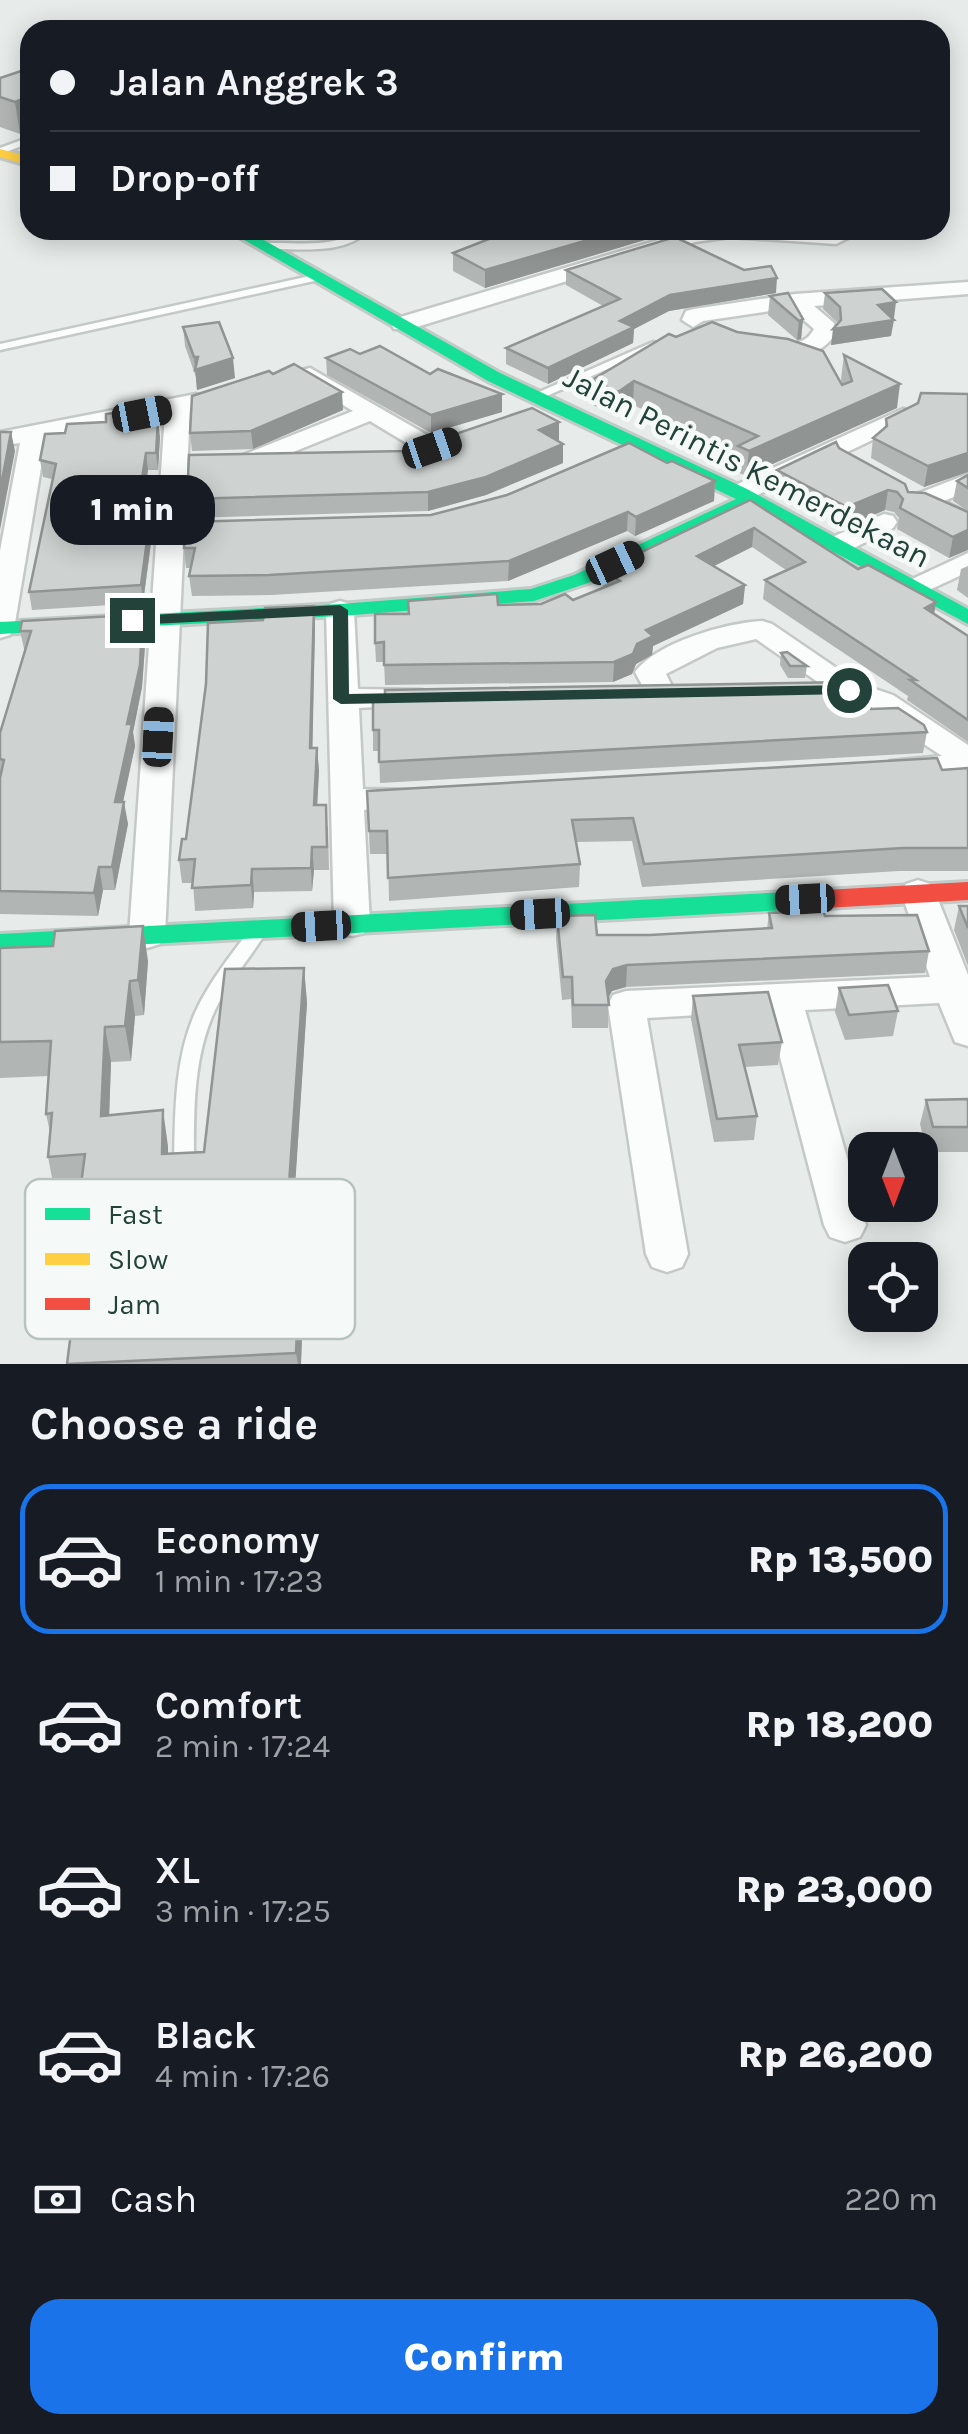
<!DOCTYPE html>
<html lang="en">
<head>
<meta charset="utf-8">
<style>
  :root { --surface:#171b24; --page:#242831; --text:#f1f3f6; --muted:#9ea1a6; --line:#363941; --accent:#1a73e8 }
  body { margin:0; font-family:Karla,sans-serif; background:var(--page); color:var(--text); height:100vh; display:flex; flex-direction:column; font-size:38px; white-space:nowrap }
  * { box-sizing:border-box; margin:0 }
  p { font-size:32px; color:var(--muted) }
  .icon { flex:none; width:55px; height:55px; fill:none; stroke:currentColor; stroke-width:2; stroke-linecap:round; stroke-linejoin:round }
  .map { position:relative; height:1364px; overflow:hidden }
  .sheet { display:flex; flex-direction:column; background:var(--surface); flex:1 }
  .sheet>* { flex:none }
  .banner { position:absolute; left:20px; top:20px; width:930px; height:220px; border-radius:30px; box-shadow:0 5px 25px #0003; display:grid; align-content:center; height:220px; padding:0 30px; background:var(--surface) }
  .needle { width:65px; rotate:180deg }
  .buttons { position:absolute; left:848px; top:1132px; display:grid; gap:20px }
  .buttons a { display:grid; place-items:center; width:90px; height:90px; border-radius:20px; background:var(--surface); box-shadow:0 5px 25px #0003; font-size:50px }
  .end { position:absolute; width:45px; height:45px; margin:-22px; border:12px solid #22423a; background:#fff; box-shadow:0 0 0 5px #fff }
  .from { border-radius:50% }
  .bubble { position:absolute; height:70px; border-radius:30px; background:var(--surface); box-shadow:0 5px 25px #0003; font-size:32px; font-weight:800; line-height:70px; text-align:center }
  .car { position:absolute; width:30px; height:60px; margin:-30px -15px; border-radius:12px; box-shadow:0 0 8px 2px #0007; background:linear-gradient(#222 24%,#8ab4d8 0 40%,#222 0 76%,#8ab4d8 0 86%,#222 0) }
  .banner b { display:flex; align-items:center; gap:35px; height:95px; font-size:38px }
  .banner b+b { border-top:2px solid var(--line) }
  .banner i { width:25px; height:25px; background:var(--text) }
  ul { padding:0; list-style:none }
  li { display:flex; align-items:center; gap:30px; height:150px; margin:0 20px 15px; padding:0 10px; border:5px solid transparent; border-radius:30px }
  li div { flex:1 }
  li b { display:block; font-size:38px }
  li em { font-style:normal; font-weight:800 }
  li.selected { border-color:var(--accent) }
  li>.icon { width:90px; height:90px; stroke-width:1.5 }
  h2 { padding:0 30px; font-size:45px; line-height:120px }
  .pay { display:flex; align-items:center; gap:25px; height:110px; padding:0 30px; font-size:38px }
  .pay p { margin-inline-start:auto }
  .primary-button { display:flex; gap:20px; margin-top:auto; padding:20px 30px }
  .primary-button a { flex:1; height:115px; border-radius:30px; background:var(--accent); color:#fff; font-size:40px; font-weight:800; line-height:115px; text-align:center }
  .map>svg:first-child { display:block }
</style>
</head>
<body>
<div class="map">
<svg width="968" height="1364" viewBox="0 0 968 1364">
  <rect width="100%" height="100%" fill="#e7ecea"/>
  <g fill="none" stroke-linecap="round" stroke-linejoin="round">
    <defs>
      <g id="lane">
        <polygon points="30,137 30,143 0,154 0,148"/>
        <path d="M358,230H369C344,256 301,248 268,249L263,246L268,243C297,242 334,249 358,230Z"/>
        <polygon points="319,274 323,275 323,279 0,350 0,344"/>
        <polygon points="653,342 657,343 657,347 540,399 532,399 530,396"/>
        <path d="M257,926L263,928L266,932C251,957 231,979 218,1004C192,1054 194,1112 194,1167L191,1173L184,1175L177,1173L174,1167C175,1115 174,1061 195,1013C209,982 231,955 251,928Z"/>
      </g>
      <g id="street">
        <polygon points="692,230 853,230 854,235 836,244 730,237 695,242 410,329 394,329 391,324 394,319"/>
        <path d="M968,282V294L814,306L834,323L835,335C821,355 781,371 761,353C777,339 802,352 814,329L790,308L703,321L693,327L682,320L686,311L694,309L795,294Z"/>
        <polygon points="310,368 441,443 445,448 432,456 423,453 370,421 261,465 243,465 239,460 243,455 353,411 302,380 298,375 302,370"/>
        <polygon points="196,394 208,401 205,406 190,409 165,935 160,944 147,948 134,944 129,935 165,414 46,438 14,629 10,635 0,638 0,551 20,443 0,446 0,432"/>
        <polygon points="903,409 912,411 915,416 912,421 749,499 740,501 727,493 731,487"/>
        <polygon points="968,474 968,491 944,501 968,513 968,531 914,507 910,501 914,495"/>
        <polygon points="884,514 893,516 897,522 893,528 848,551 828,551 824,545 828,539"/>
        <polygon points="968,553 968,572 916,596 902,588 906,582"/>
        <polygon points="340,601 350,604 354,610 358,689 422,690 426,697 422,704 359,708 363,789 417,790 422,797 417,804 364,810 370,924 364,933 352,936 340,933 334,924 326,610 330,604"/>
        <path d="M762,621L772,624L860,684L893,695L968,745V775H890L885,768L890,761L942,756L871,709L838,696L756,639L717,648L666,674L675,692L671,698H649L635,672C657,642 726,623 762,621Z"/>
        <polygon points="918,880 930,884 935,892 968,975 968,1046 955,1042 939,1003 805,1010 866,1225 860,1237 845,1242 830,1237 824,1225 768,1011 647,1018 688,1254 682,1267 667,1272 652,1267 646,1254 608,1005 613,995 626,991 930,977 901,892 906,884"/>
      </g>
      <g id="fast">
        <polygon points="227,230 246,230 500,373 747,489 968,609 968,624 750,507 588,583 534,601 340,616 0,634 0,622 340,604 531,589 574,575 736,499 488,381"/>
        <polygon points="825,890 834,893 838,899 834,905 825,908 0,952 0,934"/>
      </g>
      <polygon id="slow" points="0,149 30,157 30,166 0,157"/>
      <polygon id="jam" points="968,882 968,900 825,908 816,905 812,899 816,893 825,890"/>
    </defs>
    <use href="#lane" stroke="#c4c9c7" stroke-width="5"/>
    <use href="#street" stroke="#c4c9c7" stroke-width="5"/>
    <use href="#fast" stroke="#c2cac7" stroke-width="6"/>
    <use href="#slow" stroke="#c2cac7" stroke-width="6"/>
    <use href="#jam" stroke="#c2cac7" stroke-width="6"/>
    <use href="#lane" fill="#fbfcfc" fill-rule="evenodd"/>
    <use href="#street" fill="#fbfcfc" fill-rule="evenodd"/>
    <use href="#fast" fill="#16e098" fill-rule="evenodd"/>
    <use href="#slow" fill="#ffcf43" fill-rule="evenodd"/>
    <use href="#jam" fill="#f24e42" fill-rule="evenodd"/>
  </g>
  <g fill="#b1b5b4">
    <polygon points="30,68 20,134 0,127 0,78"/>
    <polygon points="512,230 648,230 648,239 485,288 453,271 453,253"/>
    <polygon points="862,230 900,230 900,236 866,237"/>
    <polygon points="566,270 776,293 669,311 634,329 633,343 548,384 506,364 506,348 603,306 566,285"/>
    <polygon points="825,293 894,318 892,318 891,336 831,345 838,323 823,309"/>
    <polygon points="770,296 803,319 801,339 797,340 768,315"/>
    <polygon points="183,327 235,378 197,390 196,377 185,346"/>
    <polygon points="360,354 502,394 502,412 431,433 327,375 326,358"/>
    <polygon points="844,355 897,408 746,476 735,471 737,452 633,405 616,416 591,404 592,380 842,385 841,379"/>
    <polygon points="273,374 343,410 253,449 192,451 190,433"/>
    <polygon points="968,394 968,472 924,487 871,458 873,438 885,428 886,419"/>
    <polygon points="141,420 160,437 158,470 148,470 143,503 152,503 154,520 143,603 32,610 29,592 52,479 43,477 40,460"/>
    <polygon points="559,422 559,440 557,441 563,444 563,463 486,495 428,511 189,518 187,499 406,451"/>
    <polygon points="839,448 908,492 968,512 949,558 897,529 899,518 894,512 885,510 844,528 775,491 777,470"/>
    <polygon points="667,463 715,481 714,501 635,536 627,531 508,581 271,595 192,596 189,576 191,568 186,568 184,548 431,515"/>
    <polygon points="968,475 968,511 953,501 957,481"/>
    <polygon points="750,500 858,569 968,636 968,742 907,700 908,696 763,599 765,580 786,570 752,547 714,566 745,585 743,604 653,646 652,655 636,664 632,674 613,682 385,685 384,662 376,662 375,643 409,614 498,605 541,604 573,600 603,588 604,570"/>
    <polygon points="968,566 968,598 957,590 961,569"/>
    <polygon points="142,624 145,646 142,687 133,732 135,746 123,802 128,824 115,890 103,890 98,916 0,914 0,733 25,653 20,631"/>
    <polygon points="315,627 312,748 317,748 319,771 317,805 328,827 329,870 314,870 312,891 254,892 253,908 195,911 193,883 182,883 179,860 186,839"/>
    <polygon points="781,653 807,666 805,678 788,678 780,665"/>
    <polygon points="871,709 927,732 923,753 380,783 379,751 373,751 373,730"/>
    <polygon points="968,768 968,871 899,871 642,887 632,841 576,842 580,864 579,887 389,901 388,854 370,854 367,791"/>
    <polygon points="784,900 825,916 929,951 925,973 626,987 612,991 608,998 608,1028 572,1028 571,999 562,1000 556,939 557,916 597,935 650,935 767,929 769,913 783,912"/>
    <polygon points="959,906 968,906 968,966 954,930"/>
    <polygon points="0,948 148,961 144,1015 135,1016 131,1061 111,1062 109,1115 168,1146 168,1154 204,1152 304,968 307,1003 293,1213 297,1213 300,1248 300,1296 143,1305 143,1308 298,1300 302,1336 301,1364 67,1364 83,1234 78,1207 80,1190 55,1193 48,1157 50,1132 46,1114 48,1076 0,1078"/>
    <polygon points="839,988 898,1011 893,1036 845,1040 835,1012"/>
    <polygon points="693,996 782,1042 778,1065 745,1067 757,1116 754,1140 714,1142 691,1019"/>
    <polygon points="968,1099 968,1152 927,1152 920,1124 926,1100"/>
  </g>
  <g fill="#909492">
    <polygon points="30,96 30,130 20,134 15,102"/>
    <polygon points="622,230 648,230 648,239 485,288 485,270"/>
    <polygon points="777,278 776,293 669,311 634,329 633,343 548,384 548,368 620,321 670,295"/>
    <polygon points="896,302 894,318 876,321 878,305"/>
    <polygon points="803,319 801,339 797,340 799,321"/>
    <polygon points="894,320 891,336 831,345 833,329"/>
    <polygon points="194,357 233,358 235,378 197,390"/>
    <polygon points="634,381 633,405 616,416 618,392"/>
    <polygon points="900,384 897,408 746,476 749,451"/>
    <polygon points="342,392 343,410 253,449 251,431"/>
    <polygon points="502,394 502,412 431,433 431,415"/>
    <polygon points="158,420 160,437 158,470 156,453"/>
    <polygon points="559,422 559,440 538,449 539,430"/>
    <polygon points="11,432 15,451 0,530 0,491"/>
    <polygon points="563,444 563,463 486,495 428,511 428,492"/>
    <polygon points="146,453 148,470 140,521 138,503"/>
    <polygon points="968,453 968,472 924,487 928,466"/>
    <polygon points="715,481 714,501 635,536 636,517"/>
    <polygon points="888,490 885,510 844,528 847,507"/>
    <polygon points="152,503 154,520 143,603 141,585"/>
    <polygon points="628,512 627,531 508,581 509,561"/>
    <polygon points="754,528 752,547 696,575 697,556"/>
    <polygon points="968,530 968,550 949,558 953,537"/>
    <polygon points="745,585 743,604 653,646 652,655 636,664 632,674 613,682 614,662 637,644 646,630"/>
    <polygon points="936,602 933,622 925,608"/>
    <polygon points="314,606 315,627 312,771 310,748"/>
    <polygon points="142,624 145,646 142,687 133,732 135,746 118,825 115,802"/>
    <polygon points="317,748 319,771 316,828 314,805"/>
    <polygon points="124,802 128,824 115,890 112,867"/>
    <polygon points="312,847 314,870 312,891 311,868"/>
    <polygon points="99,867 103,890 98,916 94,893"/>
    <polygon points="252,869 254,892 253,908 251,885"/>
    <polygon points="143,926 148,961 144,1015 138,980"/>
    <polygon points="627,965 626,987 612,991 605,1003 606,981 613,969"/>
    <polygon points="304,968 307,1003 291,1249 287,1213"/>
    <polygon points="130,981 135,1016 131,1061 125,1026"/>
    <polygon points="105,1027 111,1062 108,1151 101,1116"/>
    <polygon points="163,1110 168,1146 168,1190 162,1154"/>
    <polygon points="297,1213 300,1248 300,1296 296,1260"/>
    <polygon points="136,1269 143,1305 145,1343 138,1308"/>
    <polygon points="298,1300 302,1336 301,1364 298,1364 296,1353"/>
  </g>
  <g fill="#ced3d1" stroke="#909492" stroke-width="2.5">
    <polygon points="30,68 30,96 15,102 0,97 0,78"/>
    <polygon points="512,230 622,230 485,270 453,253"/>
    <polygon points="675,237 744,270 771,266 777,278 670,295 620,321 634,327 548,368 506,348 620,299 566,270"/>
    <polygon points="882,289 896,302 878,305 894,320 833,329 841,320 840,307 825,293"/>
    <polygon points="788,293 803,319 799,321 770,296"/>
    <polygon points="219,322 233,358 195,370 198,357 194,357 183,327"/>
    <polygon points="712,322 737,332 788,339 823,351 842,385 852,381 844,355 900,384 749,451 738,446 758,436 634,381 618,392 592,380 669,334 676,337"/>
    <polygon points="380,346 430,374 438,369 502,394 431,415 326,358 350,349 360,354"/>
    <polygon points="294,364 342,392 251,431 190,433 192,396 269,371 273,374"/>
    <polygon points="921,393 968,394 968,453 928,466 873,438 887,426 886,419 918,403"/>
    <polygon points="532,408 559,422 539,430 563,444 486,477 428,492 187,499 189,455 406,451"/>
    <polygon points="140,409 139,420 158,420 156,453 146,453 138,503 152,503 141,585 29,592 56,464 40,460 45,434 65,433 67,424 106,422 106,414"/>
    <polygon points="0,432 11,432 0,491"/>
    <polygon points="836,442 839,448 905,484 908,492 925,493 968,512 968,530 953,537 900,508 903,499 897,492 888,490 847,507 777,470"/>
    <polygon points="629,443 667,463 672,461 715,481 636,517 628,512 509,561 269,575 189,576 195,548 184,548 185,522 431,515 507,495"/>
    <polygon points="968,475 968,488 957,481"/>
    <polygon points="750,500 858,569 868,565 936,602 925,608 968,636 968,720 910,680 916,680 765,580 805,562 754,528 697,556 745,585 646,630 653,636 637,644 633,654 614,662 384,665 384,642 375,643 375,614 409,614 408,601 497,594 498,605 541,604 565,594 573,600 620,581 604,570"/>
    <polygon points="314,606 310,748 317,748 314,805 326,805 327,847 312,847 311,868 252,869 251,885 192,888 195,859 179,860 182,839 186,839 206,684 208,623 263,620 265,608"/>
    <polygon points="133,615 131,625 142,624 140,665 127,724 132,724 115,802 124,802 112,867 99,867 94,893 0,891 0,778 4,760 0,759 0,733 31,631 20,631 22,621"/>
    <polygon points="787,652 807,666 790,666 781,653"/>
    <polygon points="848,682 863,688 871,709 898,708 924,725 927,732 379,762 379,730 373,730 373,697 385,697 385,690"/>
    <polygon points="937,758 942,770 968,768 968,848 903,848 644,864 633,818 572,820 580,864 388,878 387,831 369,831 367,791"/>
    <polygon points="819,898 825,916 917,915 929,951 627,965 613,969 606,981 609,1005 573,1005 572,977 563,977 557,916 595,915 597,935 650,935 772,928 769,913 788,912 784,900"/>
    <polygon points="959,906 968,906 968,928"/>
    <polygon points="143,926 138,980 130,981 125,1026 105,1027 101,1116 163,1110 162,1154 204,1152 225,969 304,968 287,1213 297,1213 296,1260 136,1269 138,1308 298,1300 296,1353 67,1364 87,1206 78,1207 85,1154 48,1157 52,1113 46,1114 51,1041 0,1042 0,948 53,946 55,931"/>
    <polygon points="888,985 898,1011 849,1015 839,988"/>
    <polygon points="768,992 782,1042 739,1045 757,1116 717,1119 693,996"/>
    <polygon points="968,1099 968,1127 933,1127 926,1100"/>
  </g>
  <polygon fill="#22423a" points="340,605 348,610 349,694 849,685 857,690 849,694 341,704 333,699 333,615 132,625 124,620 132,616"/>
  <g text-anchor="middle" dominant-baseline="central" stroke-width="9" stroke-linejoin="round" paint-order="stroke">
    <g font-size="32" fill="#22423a" stroke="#f5faf8">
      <text transform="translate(747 467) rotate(27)">Jalan Perintis Kemerdekaan</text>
    </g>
  </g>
  <rect x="25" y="1179" width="330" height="160" rx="15" fill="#f5faf8" stroke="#b6c3bf" stroke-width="2.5"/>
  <rect x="45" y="1208" width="45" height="12" fill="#16e098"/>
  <rect x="45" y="1253" width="45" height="12" fill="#ffcf43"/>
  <rect x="45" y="1298" width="45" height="12" fill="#f24e42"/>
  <g font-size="28" fill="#22423a">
    <text x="108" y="1224">Fast</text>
    <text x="108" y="1269">Slow</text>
    <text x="108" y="1314">Jam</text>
  </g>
</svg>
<div class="buttons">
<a><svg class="needle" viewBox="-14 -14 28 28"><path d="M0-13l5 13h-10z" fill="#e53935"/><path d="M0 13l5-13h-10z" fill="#9ea1a6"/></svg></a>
<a><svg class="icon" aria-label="locate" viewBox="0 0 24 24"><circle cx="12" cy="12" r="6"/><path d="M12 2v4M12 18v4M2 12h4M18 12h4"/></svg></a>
</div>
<i class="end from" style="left:849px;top:690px"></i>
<i class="end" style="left:132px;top:620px"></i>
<div class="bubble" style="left:50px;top:475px;width:165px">1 min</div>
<i class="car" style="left:142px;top:414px;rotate:79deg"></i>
<i class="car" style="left:432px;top:448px;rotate:71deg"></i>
<i class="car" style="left:615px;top:563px;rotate:65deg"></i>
<i class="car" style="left:158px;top:737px;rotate:3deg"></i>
<i class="car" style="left:805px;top:899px;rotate:267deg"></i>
<i class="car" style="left:540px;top:914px;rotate:267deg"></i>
<i class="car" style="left:321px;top:926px;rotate:267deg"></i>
<div class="banner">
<b><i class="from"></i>Jalan Anggrek 3</b>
<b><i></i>Drop-off</b>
</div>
</div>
<section class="sheet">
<h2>Choose a ride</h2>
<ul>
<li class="selected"><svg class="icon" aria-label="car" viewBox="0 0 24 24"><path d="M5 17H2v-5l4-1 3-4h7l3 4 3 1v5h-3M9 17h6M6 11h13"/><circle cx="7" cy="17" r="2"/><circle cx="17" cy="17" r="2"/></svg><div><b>Economy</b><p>1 min · 17:23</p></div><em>Rp 13,500</em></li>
<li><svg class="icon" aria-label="car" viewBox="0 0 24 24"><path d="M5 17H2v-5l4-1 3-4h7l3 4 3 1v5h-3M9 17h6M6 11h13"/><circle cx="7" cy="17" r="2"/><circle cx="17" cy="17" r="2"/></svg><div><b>Comfort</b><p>2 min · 17:24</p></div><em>Rp 18,200</em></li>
<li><svg class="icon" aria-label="car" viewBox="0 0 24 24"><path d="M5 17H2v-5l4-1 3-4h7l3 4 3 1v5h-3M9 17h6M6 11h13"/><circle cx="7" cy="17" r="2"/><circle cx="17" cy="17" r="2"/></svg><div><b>XL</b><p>3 min · 17:25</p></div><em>Rp 23,000</em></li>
<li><svg class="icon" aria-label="car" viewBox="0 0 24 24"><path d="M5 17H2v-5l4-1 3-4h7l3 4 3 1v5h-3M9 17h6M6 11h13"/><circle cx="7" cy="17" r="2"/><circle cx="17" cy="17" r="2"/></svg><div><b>Black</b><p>4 min · 17:26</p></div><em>Rp 26,200</em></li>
</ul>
<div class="pay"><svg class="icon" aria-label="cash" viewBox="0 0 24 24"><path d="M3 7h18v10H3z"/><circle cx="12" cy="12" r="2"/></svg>Cash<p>220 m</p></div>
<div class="primary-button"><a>Confirm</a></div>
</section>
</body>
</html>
